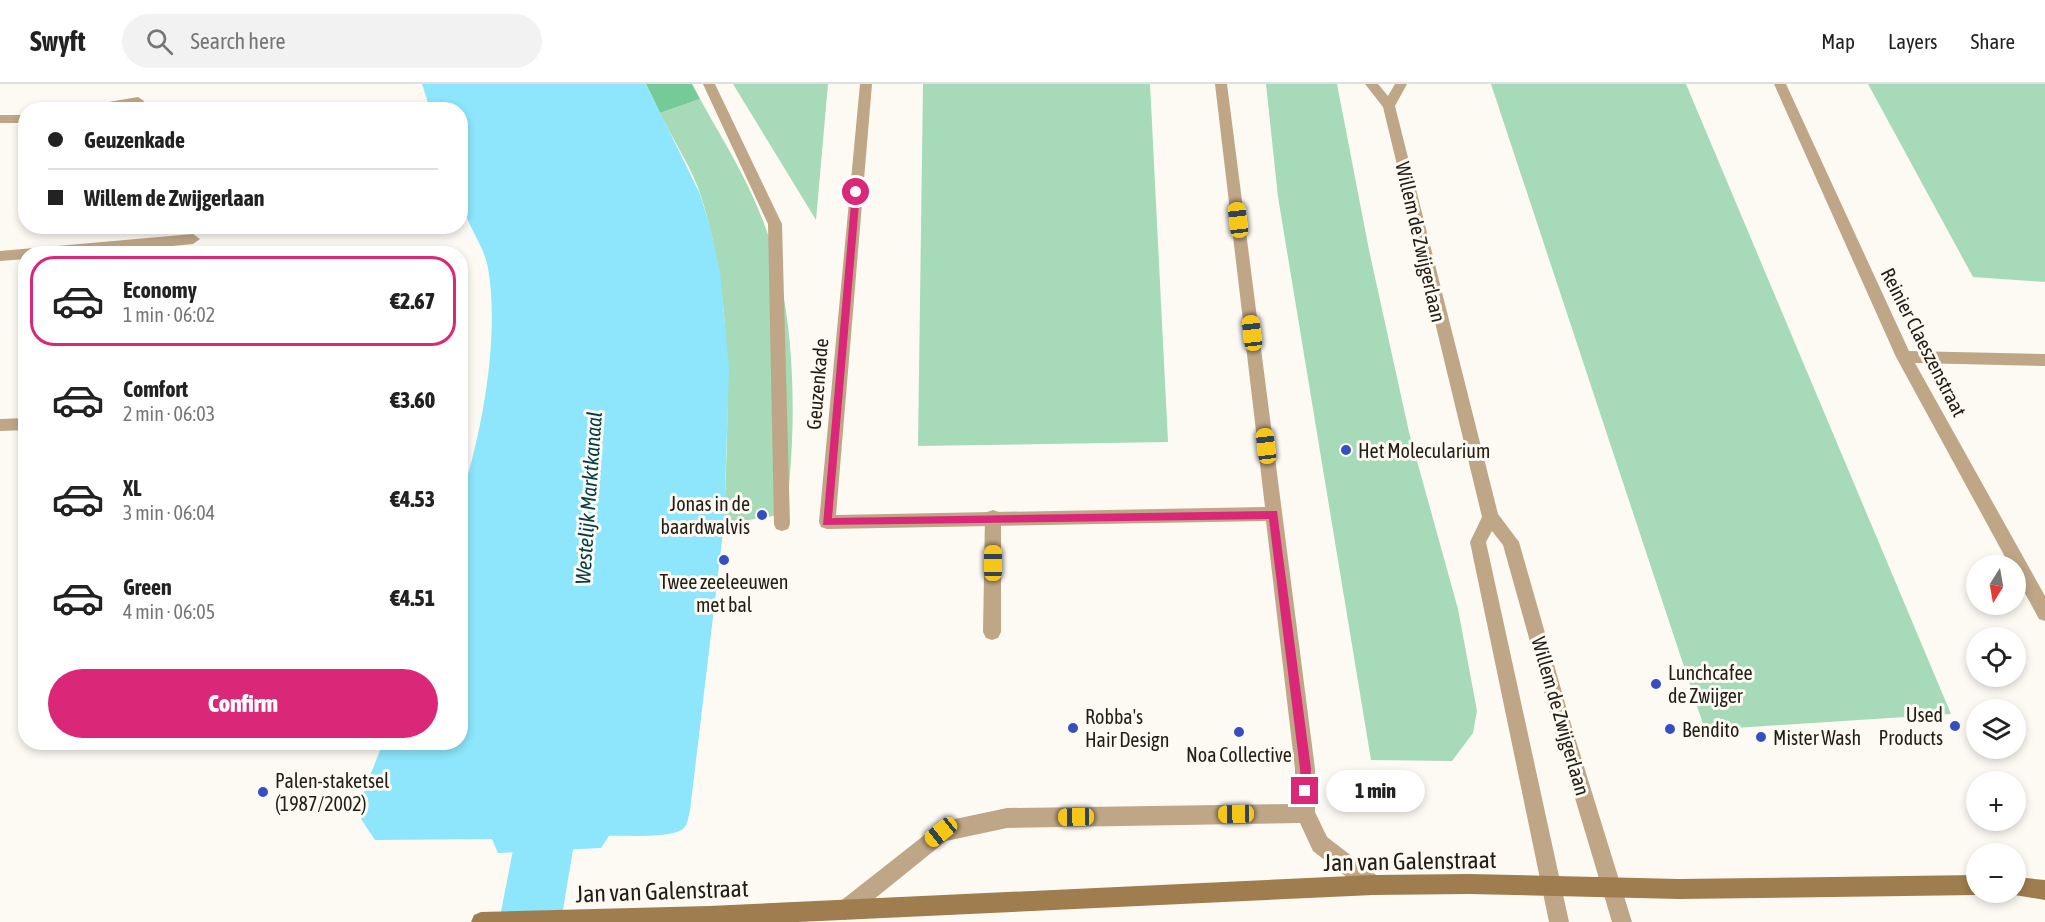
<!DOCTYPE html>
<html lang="en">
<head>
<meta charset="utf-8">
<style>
  :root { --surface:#fff; --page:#f2f2f2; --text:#222; --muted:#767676; --line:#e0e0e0; --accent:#db2777 }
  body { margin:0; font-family:"Asap Condensed",sans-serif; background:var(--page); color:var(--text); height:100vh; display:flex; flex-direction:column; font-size:22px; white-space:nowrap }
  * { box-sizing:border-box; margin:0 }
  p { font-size:20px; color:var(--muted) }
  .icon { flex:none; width:33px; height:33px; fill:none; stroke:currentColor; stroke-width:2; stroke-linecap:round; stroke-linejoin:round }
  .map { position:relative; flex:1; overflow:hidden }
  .drawer { position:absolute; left:18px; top:162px; width:450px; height:504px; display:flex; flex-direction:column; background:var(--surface); border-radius:24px; box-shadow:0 3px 9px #0003 }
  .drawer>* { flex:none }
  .hud { position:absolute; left:18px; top:18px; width:450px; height:132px; border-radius:24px; box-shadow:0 3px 9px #0003; display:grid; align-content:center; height:132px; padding:0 30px; background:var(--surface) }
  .needle { width:39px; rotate:191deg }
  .buttons { position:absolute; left:1966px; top:471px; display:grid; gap:12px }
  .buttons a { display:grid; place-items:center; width:60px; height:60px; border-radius:50%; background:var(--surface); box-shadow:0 3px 9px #0003; font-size:30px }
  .end { position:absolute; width:27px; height:27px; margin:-14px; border:8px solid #db2777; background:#fff; box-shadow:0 0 0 3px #fff }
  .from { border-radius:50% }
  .bubble { position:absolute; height:42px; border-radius:21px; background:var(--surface); box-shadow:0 3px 9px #0003; font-size:20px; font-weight:800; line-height:42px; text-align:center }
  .car { position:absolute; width:18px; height:36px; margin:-18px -9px; border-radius:8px; box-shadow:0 0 4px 2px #0007; background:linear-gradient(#f5c518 24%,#345 0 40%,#f5c518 0 76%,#345 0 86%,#f5c518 0) }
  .hud b { display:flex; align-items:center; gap:21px; height:57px; font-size:22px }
  .hud b+b { border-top:2px solid var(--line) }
  .hud i { width:15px; height:15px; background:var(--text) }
  ul { padding:10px 0 0; list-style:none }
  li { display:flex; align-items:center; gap:18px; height:90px; margin:0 12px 9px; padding:0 18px; border:3px solid transparent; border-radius:24px }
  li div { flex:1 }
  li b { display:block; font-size:22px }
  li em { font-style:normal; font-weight:800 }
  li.current { border-color:var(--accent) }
  li>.icon { width:54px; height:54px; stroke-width:1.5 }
  .button { display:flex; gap:12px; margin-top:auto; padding:12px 30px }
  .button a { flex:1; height:69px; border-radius:36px; background:var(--accent); color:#fff; font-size:24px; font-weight:800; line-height:69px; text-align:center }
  header { display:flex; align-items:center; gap:36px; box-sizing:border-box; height:84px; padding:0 30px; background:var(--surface); border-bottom:2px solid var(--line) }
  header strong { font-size:28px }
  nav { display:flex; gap:33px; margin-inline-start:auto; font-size:21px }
  .search { width:420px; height:54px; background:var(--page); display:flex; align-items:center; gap:15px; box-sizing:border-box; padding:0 21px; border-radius:33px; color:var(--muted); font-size:22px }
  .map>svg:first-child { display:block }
</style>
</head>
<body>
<header>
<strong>Swyft</strong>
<div class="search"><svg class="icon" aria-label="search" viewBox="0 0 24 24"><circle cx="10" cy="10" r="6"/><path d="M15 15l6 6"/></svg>Search here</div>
<nav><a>Map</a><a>Layers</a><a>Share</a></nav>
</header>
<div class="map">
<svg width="2045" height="838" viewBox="0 0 2045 838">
  <rect width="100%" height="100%" fill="#fdfaf4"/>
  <g fill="#a6dab8">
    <polygon points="733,0 828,0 816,136"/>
    <polygon points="923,0 1150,0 1168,358 918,362"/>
    <polygon points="1266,0 1337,0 1369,166 1409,348 1458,525 1477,627 1473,649 1452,677 1371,676 1278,113"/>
    <polygon points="1491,0 1686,0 1951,630 1705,646"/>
    <polygon points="1868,0 2045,0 2045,198 1973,193"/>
    <path d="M700,15C724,58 750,99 766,145C797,229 797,342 786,430L724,440C728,328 735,220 701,112C692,84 673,56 660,29Z"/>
  </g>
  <polygon fill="#74cb97" points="646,0 692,0 700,15 660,29"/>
  <path fill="#8de6fb" d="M422,0H646L700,110L710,143L720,188L729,284L724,440L690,727C688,733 688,740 684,744C673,755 625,751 609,752L601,764L498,769L492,755L375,756L361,735L358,722L383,659L460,658L461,414C482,349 500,252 488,184C484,161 466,140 461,117C456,93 460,51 460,26L430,25Z"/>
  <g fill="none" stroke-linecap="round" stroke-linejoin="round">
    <polygon fill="#8de6fb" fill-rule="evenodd" points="555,671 575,679 584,699 561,838 499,838 526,699 535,679"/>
    <polygon fill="#bea687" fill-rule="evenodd" points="993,426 999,428 1001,433 1001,548 998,554 992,556 986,554 983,548 985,433 987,428"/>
    <polygon fill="#bea687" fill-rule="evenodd" points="703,0 715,0 782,140 790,440 788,445 782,447 776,445 774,440 768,140"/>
    <g fill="#bea687" fill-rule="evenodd">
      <polygon points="860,0 872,0 836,431 1265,423 1215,0 1227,0 1315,685 1315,728 1327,753 1380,794 1383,801 1380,808 1373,811 1366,808 1313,767 1300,739 1007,744 946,757 852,833 845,836 838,833 835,826 838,819 941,738 1007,724 1295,720 1295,685 1266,437 827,445 821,443 819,438"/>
      <polygon points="1774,0 1786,0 1909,267 2045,270 2045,282 1915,279 2045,512 2045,537 2039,535 2016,493 2016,482 2010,482 1896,273"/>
      <polygon points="138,13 144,17 142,20 112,26 79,26 85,22"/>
      <rect x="0" y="31" width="26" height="8"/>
      <polygon points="193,150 200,155 193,160 90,170 26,170 26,175 0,177 0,167"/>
      <polygon points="26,334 26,346 0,347 0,335"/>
    </g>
    <polygon fill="#bea687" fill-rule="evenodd" points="1365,0 1378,0 1388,12 1395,0 1407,0 1395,22 1498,430 1519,458 1573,647 1632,838 1612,838 1555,647 1503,461 1492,447 1486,458 1569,838 1549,838 1470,458 1482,433 1383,23"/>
    <g fill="#9f7d4e" fill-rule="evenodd">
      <polygon points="1469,790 1679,795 1977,791 1977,808 1983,808 1977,811 1679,815 1469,810 1373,811 798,838 471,838 474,831 481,828 709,822 1373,791"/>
      <polygon points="2016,793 2045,796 2045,816 2009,810 2016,808"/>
    </g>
  </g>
  <polygon fill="#db2777" points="856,105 860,108 832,434 1277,427 1311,685 1309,711 1301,711 1300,685 1269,435 823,441 852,108"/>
  <g fill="#354ec0" stroke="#fdfaf4" stroke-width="2">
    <circle cx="1346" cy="366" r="6"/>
    <circle cx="762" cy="431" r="6"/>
    <circle cx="724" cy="476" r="6"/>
    <circle cx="1656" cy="600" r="6"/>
    <circle cx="1955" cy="642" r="6"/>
    <circle cx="1073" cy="644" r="6"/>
    <circle cx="1670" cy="645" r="6"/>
    <circle cx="1239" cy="648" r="6"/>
    <circle cx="1761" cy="653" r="6"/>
    <circle cx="263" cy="708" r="6"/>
  </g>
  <g text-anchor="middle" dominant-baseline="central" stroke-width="6" stroke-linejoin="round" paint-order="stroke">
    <g font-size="20" fill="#231d13" stroke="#fdfaf4">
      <text transform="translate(1421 158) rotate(77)">Willem de Zwijgerlaan</text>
      <text transform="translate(1924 258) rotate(63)">Reinier Claeszenstraat</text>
      <text transform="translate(817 300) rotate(-85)">Geuzenkade</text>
      <text transform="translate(1561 632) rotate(74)">Willem de Zwijgerlaan</text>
    </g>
    <g font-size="20" fill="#231d13" stroke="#fdfaf4" text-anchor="start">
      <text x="1358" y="366">Het Molecularium</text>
      <text x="750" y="419" text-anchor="end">Jonas in de<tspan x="750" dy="23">baardwalvis</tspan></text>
      <text x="724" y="497" text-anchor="middle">Twee zeeleeuwen<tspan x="724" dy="23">met bal</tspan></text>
      <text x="1668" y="588">Lunchcafee<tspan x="1668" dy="23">de Zwijger</tspan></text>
      <text x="1943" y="630" text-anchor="end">Used<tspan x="1943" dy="23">Products</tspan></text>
      <text x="1085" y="632">Robba's<tspan x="1085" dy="23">Hair Design</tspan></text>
      <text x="1682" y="645">Bendito</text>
      <text x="1773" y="653">Mister Wash</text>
      <text x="1239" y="670" text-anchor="middle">Noa Collective</text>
      <text x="275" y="696">Palen-staketsel<tspan x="275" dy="23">(1987/2002)</tspan></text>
    </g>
    <g font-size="21" font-style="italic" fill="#023d48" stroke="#fdfaf4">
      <text transform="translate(588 414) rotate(-86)">Westelijk Marktkanaal</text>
    </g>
    <g font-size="24" fill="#231d13" stroke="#fdfaf4">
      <text transform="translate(1410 777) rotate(-1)">Jan van Galenstraat</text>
      <text transform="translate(662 807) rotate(-2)">Jan van Galenstraat</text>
    </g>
  </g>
</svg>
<div class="buttons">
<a><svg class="needle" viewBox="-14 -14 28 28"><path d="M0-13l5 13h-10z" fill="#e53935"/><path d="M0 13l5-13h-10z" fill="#767676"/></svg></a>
<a><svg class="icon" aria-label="locate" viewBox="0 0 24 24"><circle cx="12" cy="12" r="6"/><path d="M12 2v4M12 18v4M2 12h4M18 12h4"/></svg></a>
<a><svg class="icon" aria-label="layers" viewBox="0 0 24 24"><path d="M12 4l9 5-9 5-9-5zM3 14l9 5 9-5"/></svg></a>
<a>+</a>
<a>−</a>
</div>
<i class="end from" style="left:856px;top:108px"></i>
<i class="end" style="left:1305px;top:707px"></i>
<div class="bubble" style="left:1326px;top:686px;width:99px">1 min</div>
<i class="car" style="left:1238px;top:136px;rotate:353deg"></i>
<i class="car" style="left:1252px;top:249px;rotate:353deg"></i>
<i class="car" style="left:1266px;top:362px;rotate:353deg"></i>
<i class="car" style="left:993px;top:479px;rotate:0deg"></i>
<i class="car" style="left:1236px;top:730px;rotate:269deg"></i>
<i class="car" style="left:1076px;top:733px;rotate:269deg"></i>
<i class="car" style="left:941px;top:748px;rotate:231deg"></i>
<div class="hud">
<b><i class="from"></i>Geuzenkade</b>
<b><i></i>Willem de Zwijgerlaan</b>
</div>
<section class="drawer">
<ul>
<li class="current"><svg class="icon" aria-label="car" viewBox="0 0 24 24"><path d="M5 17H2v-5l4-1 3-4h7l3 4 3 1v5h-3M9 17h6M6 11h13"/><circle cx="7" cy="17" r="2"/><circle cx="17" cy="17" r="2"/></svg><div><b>Economy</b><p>1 min · 06:02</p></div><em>€2.67</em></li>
<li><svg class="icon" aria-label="car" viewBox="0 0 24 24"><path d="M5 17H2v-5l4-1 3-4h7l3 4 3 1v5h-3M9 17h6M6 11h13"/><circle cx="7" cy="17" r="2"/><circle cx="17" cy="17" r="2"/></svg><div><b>Comfort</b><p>2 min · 06:03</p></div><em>€3.60</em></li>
<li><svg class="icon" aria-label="car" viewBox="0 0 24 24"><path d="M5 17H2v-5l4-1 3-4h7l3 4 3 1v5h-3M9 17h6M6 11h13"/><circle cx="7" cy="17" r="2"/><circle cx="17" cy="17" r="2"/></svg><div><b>XL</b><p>3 min · 06:04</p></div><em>€4.53</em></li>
<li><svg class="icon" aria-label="car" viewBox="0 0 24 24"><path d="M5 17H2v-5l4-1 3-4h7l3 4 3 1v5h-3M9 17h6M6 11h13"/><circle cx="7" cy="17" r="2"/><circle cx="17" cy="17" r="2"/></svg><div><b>Green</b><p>4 min · 06:05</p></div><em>€4.51</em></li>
</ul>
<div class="button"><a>Confirm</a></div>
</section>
</div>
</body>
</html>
